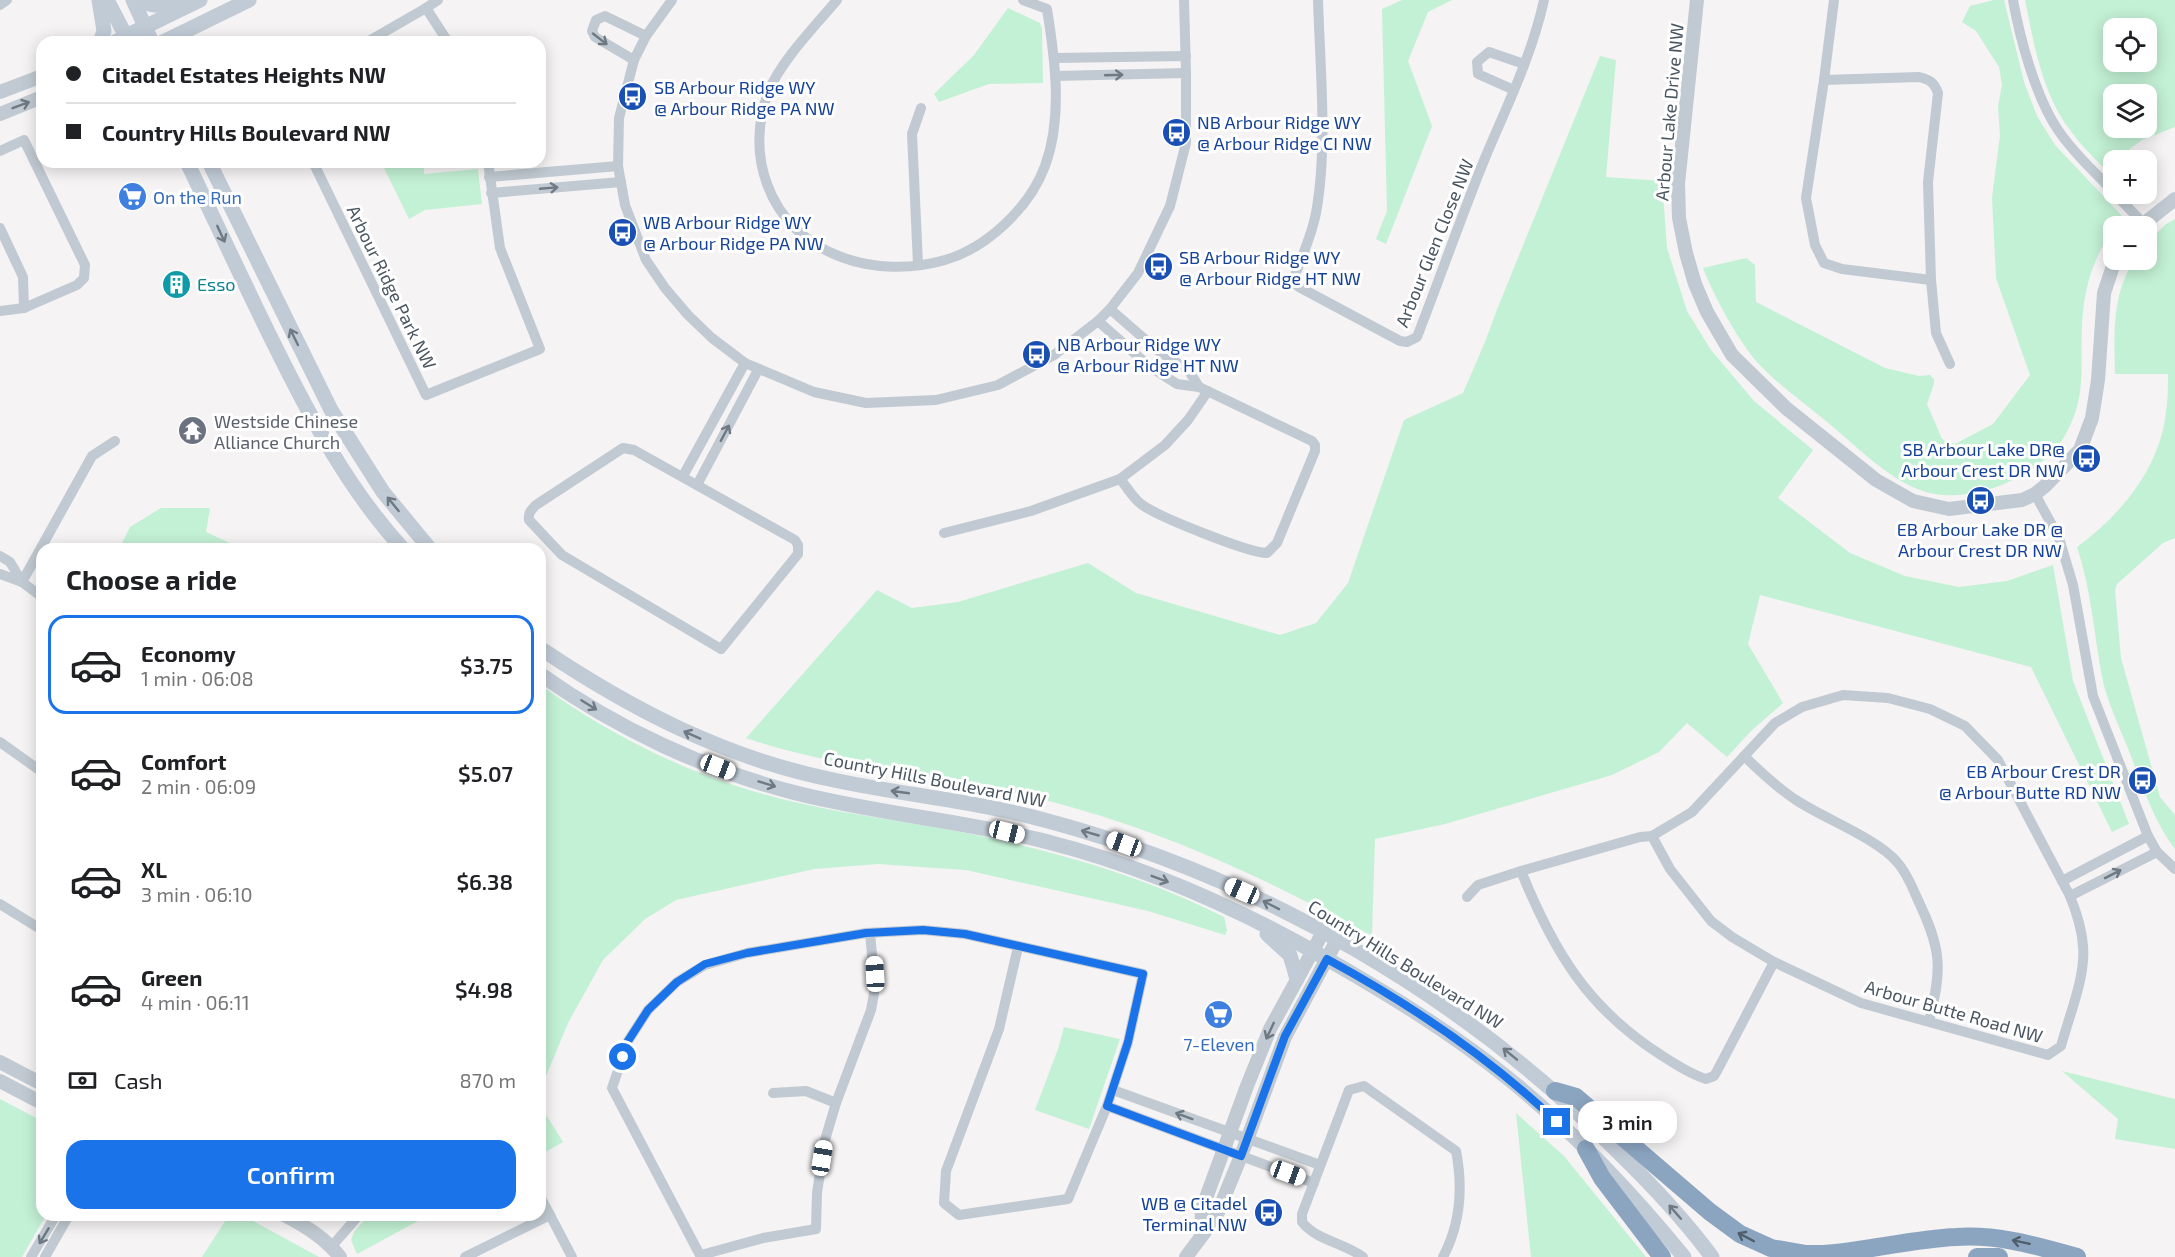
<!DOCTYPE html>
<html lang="en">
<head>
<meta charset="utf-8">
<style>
  :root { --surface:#fff; --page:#f2f2f2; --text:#202124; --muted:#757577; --line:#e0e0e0; --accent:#1a73e8 }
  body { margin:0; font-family:"Exo 2",sans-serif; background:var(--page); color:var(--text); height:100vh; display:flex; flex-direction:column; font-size:22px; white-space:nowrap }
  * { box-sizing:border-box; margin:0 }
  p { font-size:20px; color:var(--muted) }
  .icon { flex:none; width:33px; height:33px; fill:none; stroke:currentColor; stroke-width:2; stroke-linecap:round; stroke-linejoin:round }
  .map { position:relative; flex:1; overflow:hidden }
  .drawer { position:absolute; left:36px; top:543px; width:510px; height:678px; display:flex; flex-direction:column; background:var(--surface); border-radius:18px; box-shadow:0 3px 15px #0003 }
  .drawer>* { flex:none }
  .guide { position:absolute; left:36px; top:36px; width:510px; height:132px; border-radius:18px; box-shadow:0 3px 15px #0003; display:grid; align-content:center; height:132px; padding:0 30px; background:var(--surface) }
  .fabs { position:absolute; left:2103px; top:18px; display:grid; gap:12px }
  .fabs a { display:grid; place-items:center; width:54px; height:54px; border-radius:12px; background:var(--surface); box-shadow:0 3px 15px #0003; font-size:30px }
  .end { position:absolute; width:27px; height:27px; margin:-14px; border:8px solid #1a73e8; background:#fff; box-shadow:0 0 0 3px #fff }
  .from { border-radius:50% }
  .bubble { position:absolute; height:42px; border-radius:18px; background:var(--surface); box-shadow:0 3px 15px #0003; font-size:20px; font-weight:600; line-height:42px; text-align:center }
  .car { position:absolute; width:18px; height:36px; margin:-18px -9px; border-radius:8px; box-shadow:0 0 4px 2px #0007; background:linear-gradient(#fff 24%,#345 0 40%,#fff 0 76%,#345 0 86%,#fff 0) }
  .guide b { display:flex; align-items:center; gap:21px; height:57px; font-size:22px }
  .guide b+b { border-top:2px solid var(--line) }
  .guide i { width:15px; height:15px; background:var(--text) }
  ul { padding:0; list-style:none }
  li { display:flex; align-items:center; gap:18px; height:99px; margin:0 12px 9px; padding:0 18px; border:3px solid transparent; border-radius:18px }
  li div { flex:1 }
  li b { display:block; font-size:22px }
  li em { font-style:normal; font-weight:600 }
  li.active { border-color:var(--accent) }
  li>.icon { width:54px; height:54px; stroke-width:1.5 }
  h2 { padding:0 30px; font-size:27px; line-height:72px }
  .pay { display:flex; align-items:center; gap:15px; height:66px; padding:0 30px; font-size:22px }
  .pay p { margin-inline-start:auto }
  .action { display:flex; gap:12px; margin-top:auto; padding:12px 30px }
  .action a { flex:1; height:69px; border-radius:18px; background:var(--accent); color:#fff; font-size:24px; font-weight:600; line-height:69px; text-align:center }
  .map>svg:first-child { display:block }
</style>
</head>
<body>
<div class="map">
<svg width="2175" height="1257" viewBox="0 0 2175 1257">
  <rect width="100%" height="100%" fill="#f5f3f3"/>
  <g fill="#c3f1d5" fill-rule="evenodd">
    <polygon points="1402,0 1452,0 1428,12 1408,61 1432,126 1386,244 1376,239 1387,211 1382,9"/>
    <path d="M1994,0H2004L2024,82L2037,116L2055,145L2122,216L2116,226H2114L2113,230C2092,258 2083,293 2082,327C2080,370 2087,398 2064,437C2039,478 1966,508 1920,490C1887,478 1854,444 1826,421C1803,402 1777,384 1757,362C1737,339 1714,296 1703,268L1746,258L1755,265L1756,302L1885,368L1919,376L1930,375L1934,379V384L1927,404L1942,439L1955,444L1993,424L2030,375L1996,278L1992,198L2000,135L1998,106L2002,85L1999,67L1976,31L1962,22L1970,6Z"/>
    <path d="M2025,0H2175V127L2142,140L2104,168C2092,156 2080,144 2070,130C2042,93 2034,44 2025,0ZM2146,28V62H2114V28ZM2146,94V128H2114V94Z"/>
    <polygon points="1008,8 1040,23 1042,29 1043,83 989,84 939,102 934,94 974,55"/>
    <path d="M1600,56L1616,60L1606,177L1662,181L1667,248L1687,311L1711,350L1754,401L1813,450L1778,498L1850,553L1905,576L1959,587L2007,581L2053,565L2073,681L2129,824L2112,832L2031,667L1760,595L1748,644L1783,703L1751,731L1727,757L1687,723L1659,752L1612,775L1445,824L1375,839L1372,936C1262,876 1141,820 1018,794C928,774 834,768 746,738L877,590L912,608L958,602L1088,563L1136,593L1280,635L1316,623L1348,583L1404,420L1463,393L1485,342L1496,312Z"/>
    <polygon points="381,162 424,162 424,174 478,169 482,204 425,210 409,219"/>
    <path d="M2175,219V538L2163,543L2117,584L2115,590L2121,658L2160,797L2175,815V849C2152,819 2141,781 2127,746C2118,724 2107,701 2102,677C2094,634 2091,589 2077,547C2121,515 2160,468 2166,412C2168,399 2168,387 2168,374H2115C2114,333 2112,295 2134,260H2146L2147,243L2166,224Z"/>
    <polygon points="161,508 210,508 206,532 243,549 119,549 130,527"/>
    <path d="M540,685C607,733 683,772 763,794C823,811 884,818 945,829C1041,847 1137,873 1224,917L1227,930L1225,935L1148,911L966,870L935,868L878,864L814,869L676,900L645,919L603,960L568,1023L544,1081L543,1110L563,1142L540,1155Z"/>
    <polygon points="1064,1027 1120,1039 1089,1129 1035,1110 1058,1049"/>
    <polygon points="2062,1071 2175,1099 2175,1149 2115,1139 2118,1119"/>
    <polygon points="0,1099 42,1121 42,1215 46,1215 22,1257 0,1257"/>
    <polygon points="1516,1113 1564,1156 1646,1257 1531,1257"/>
    <polygon points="229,1215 242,1215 319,1257 202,1257"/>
    <polygon points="369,1215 429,1215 357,1254 351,1240 354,1232"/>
  </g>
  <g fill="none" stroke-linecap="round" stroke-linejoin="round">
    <g stroke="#c1cad2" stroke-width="10">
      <polyline points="672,0 646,36 634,60 619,118 618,166 625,205 646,260 665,288 688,315 712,338 745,363 814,392 866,403 936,400 998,385 1054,355 1098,321 1110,309 1138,273 1170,206 1186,143 1186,73 1184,0"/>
      <path d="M837,0C816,25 780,62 769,91C757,121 756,154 767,184C793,256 876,280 945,260C987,248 1030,207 1045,166C1063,117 1055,59 1047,9L1023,0"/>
      <path d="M1318,0C1320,67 1328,147 1316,213C1312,234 1303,255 1295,275V284L1299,287L1400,341L1407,342L1417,337C1440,278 1461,217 1485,158C1507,106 1532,55 1544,0"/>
      <polyline points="1834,0 1824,80 1806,198 1815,245 1824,263 1842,269 1931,280"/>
      <path d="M2013,0C2020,39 2036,98 2058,130C2074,153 2094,172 2114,192"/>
      <polyline points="0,5 7,0"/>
      <polyline points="426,8 438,0"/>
      <polyline points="367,42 426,8 448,42"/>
      <polyline points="1055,58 1186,56"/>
      <polyline points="634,60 595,37 592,31 596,20 605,16 646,36"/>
      <polyline points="1055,76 1186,73"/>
      <path d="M1824,80L1919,77C1930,80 1934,82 1938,93L1928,182L1931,280L1936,333L1950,364"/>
      <polyline points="1514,90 1478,74 1477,62 1489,52 1524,64"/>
      <polyline points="0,151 24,140 85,265 84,278 77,285 24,308 0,311"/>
      <polyline points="313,162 426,395 540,349 500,248 488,162"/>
      <polyline points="489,177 618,166"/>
      <polyline points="491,193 621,182"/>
      <polyline points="2115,194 2143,223"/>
      <polyline points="0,228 23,277 24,308"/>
      <polyline points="918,264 912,134 921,108"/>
      <polyline points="1110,309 1156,349 1189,371 1199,387"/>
      <path d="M1098,321L1149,366L1177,384L1199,387L1312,441L1315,445V451L1277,543L1267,553C1249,553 1156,516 1141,504C1133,498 1127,487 1120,479"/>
      <path d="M623,448L634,450L795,540L798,545V554L721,649L562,555L529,520C528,513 531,510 536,505Z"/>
      <polyline points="683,476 745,363"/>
      <polyline points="697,485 758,370"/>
      <polyline points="2035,494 2059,538 2073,585 2093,696 2148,836 2157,852 2175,869"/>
      <polyline points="944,533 1031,511 1120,479 1165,445 1188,420 1208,391"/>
      <polyline points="0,556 10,562 22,582 42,597"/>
      <polyline points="0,574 22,582"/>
      <polyline points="22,582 92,456 115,441"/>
      <path d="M1843,695L1888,698L1930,709L1965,726L1998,760L2070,896C2076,911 2082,929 2083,946C2086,976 2069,1016 2061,1046L2048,1055L1861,1003L1774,962L1732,937L1711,921L1670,869L1652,836L1692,812L1775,723L1802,707Z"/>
      <polyline points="0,742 42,772"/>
      <path d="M1744,756C1761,772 1777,788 1796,800C1823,818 1878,839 1897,862C1906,872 1912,886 1917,898C1941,948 1943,967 1929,1021"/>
      <path d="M1652,836L1640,837L1521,871C1553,950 1587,1008 1661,1055C1675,1064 1690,1074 1706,1079L1714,1076L1717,1071L1774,962"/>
      <polyline points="2062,881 2148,836"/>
      <polyline points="2070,896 2157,852"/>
      <polyline points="1467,897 1478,885 1521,871"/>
      <polyline points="0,904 42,930"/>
      <polyline points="1113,1090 1320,1165"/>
      <polyline points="773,1093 806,1091 836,1103"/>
      <polyline points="1107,1106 1314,1183"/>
      <polyline points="540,1196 550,1215"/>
      <polyline points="332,1246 359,1215"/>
      <polyline points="701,1255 763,1238 816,1229 817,1193 825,1140 836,1103 871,1010 875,988 870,933"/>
      <polyline points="31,1257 56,1215"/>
      <polyline points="45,1257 69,1215"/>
      <polyline points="465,1257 550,1215 572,1257"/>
      <polyline points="701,1257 612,1088 628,1041 648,1010 677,982 705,965 747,953 866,933 923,930 965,934 1143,974 1128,1042 1107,1106 1068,1199 959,1215 944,1203 946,1171 999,1029 1018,947"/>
      <path d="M1363,1257C1344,1243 1316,1240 1302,1222V1214L1349,1090L1364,1086L1456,1151C1463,1187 1461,1223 1443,1257"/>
    </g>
    <g stroke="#c1cad2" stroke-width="14">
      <polyline points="1697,0 1678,184 1679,218 1686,253 1695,284 1707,312 1732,355 1786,408 1876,480 1913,501 1949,509 2022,500 2035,494 2045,486 2080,450 2092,418 2098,380 2104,293 2115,260"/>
      <polyline points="114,42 126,36"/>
      <polyline points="0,92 42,76"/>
      <polyline points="0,114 42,97"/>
      <polyline points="2141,226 2175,199"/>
      <polyline points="0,1062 42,1084"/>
      <polyline points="0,1081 42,1103"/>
      <path d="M284,1215C306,1226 325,1238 340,1257"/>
      <polyline points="1201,1236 1202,1209 1247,1086 1270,1029 1323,932"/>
      <polyline points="1186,1257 1216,1217 1241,1156 1285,1037 1337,940"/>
    </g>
    <g stroke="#c1cbd6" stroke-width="15">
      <polyline points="99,0 104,31 100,42"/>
      <polyline points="107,0 129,42"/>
      <polyline points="133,0 152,42"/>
      <path d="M140,0C155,9 168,5 184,0"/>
      <polyline points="126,36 200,0"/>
      <polyline points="163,42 249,0"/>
      <path d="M187,162C215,221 243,281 272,340C308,413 347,488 403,549"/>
      <polyline points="209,162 331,410 383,492 430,549"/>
      <path d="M540,648C629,708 723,757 829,779C902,795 976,801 1048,821C1260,878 1463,995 1617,1151C1651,1184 1684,1219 1712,1257"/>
      <path d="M540,674C616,728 705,770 796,793C879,814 965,821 1048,842C1146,867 1240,909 1327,959C1390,995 1452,1033 1509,1079C1573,1131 1632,1193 1684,1257"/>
      <polyline points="1267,934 1290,955 1297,979"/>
    </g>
    <g stroke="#8ba5c1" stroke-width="18">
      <path d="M1555,1091L1576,1097L1710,1212L1740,1234L1771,1248L1806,1254H1824C1868,1251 1912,1239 1956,1237C1998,1234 2037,1246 2077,1257"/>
      <polyline points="1586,1149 1602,1178 1662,1257"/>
      <polyline points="1977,1257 1999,1257"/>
    </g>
  </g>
  <defs><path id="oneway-shaft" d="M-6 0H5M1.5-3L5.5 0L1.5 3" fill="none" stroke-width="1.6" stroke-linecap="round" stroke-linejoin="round" transform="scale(1.5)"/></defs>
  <g stroke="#6e7983">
    <use href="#oneway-shaft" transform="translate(600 39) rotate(38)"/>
    <use href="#oneway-shaft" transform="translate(1114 75) rotate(-2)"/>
    <use href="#oneway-shaft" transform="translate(21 105) rotate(-21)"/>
    <use href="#oneway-shaft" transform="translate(549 188) rotate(-5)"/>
    <use href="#oneway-shaft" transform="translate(725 433) rotate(-62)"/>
    <use href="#oneway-shaft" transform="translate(2113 874) rotate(-27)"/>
    <use href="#oneway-shaft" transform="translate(1270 1031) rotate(115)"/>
    <use href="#oneway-shaft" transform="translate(1184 1116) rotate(-160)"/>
    <use href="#oneway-shaft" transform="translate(44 1236) rotate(121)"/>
  </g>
  <g stroke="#6e7984">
    <use href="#oneway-shaft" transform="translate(221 234) rotate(65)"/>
    <use href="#oneway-shaft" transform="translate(294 337) rotate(-116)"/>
    <use href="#oneway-shaft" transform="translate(393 504) rotate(-129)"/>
    <use href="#oneway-shaft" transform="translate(589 705) rotate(32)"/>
    <use href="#oneway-shaft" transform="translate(692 735) rotate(-156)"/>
    <use href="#oneway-shaft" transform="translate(767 784) rotate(17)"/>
    <use href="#oneway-shaft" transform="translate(900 792) rotate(-172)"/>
    <use href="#oneway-shaft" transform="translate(1090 833) rotate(-164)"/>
    <use href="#oneway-shaft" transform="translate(1160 879) rotate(21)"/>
    <use href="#oneway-shaft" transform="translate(1271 905) rotate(-153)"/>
    <use href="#oneway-shaft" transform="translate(1510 1054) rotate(-141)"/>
    <use href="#oneway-shaft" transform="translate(1675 1212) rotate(-131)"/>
  </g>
  <g stroke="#505e6b">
    <use href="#oneway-shaft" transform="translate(1746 1237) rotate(-152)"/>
    <use href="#oneway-shaft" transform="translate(2021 1242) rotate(-168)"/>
  </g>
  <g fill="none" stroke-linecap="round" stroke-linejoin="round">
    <path stroke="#1a73e8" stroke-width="8" d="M623,1057L628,1041L648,1010L677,982L705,964L747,953L866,933L923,930L965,934L1143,974L1128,1042L1107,1106L1241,1156L1285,1036L1327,959C1410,1004 1489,1057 1557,1122"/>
  </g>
  <defs>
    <symbol id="bus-disc" viewBox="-11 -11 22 22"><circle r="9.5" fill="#1a4fb4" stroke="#fff"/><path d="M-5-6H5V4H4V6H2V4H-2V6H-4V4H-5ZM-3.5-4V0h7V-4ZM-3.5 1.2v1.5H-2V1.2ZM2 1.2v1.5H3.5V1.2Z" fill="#fff"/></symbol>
    <symbol id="supermarket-disc" viewBox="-11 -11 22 22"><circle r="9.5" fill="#3f7fe0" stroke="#fff"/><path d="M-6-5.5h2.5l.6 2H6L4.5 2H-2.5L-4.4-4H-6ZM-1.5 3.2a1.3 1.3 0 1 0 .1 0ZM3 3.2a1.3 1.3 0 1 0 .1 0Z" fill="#fff"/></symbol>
    <symbol id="building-disc" viewBox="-11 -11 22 22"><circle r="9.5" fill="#0f9aa8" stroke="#fff"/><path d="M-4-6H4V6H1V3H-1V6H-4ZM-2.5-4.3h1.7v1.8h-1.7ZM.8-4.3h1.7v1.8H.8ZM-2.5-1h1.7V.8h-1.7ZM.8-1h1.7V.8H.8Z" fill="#fff"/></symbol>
    <symbol id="temple-disc" viewBox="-11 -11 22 22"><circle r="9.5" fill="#6b7280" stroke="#fff"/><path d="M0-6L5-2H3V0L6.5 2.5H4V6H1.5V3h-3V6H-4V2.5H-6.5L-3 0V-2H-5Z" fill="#fff"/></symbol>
  </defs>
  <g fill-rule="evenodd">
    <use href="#bus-disc" x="616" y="80" width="33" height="33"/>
    <use href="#bus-disc" x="1160" y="116" width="33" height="33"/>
    <use href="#supermarket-disc" x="116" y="180" width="33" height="33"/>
    <use href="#bus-disc" x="606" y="216" width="33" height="33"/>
    <use href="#bus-disc" x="1142" y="250" width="33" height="33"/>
    <use href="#building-disc" x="160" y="268" width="33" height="33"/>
    <use href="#bus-disc" x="1020" y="338" width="33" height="33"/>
    <use href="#temple-disc" x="176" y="414" width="33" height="33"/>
    <use href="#bus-disc" x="2070" y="442" width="33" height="33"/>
    <use href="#bus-disc" x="1964" y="484" width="33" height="33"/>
    <use href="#bus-disc" x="2126" y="764" width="33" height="33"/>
    <use href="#supermarket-disc" x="1202" y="998" width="33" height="33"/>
    <use href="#bus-disc" x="1252" y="1196" width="33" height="33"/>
  </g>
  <g text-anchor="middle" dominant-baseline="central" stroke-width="6" stroke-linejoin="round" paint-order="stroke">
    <g font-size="18" fill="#164399" stroke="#fff" text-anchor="start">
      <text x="654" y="87">SB Arbour Ridge WY<tspan x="654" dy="21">@ Arbour Ridge PA NW</tspan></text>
      <text x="1197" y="122">NB Arbour Ridge WY<tspan x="1197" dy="21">@ Arbour Ridge CI NW</tspan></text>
      <text x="643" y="222">WB Arbour Ridge WY<tspan x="643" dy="21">@ Arbour Ridge PA NW</tspan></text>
      <text x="1179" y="257">SB Arbour Ridge WY<tspan x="1179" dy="21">@ Arbour Ridge HT NW</tspan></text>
      <text x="1057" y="344">NB Arbour Ridge WY<tspan x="1057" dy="21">@ Arbour Ridge HT NW</tspan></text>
      <text x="2065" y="449" text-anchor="end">SB Arbour Lake DR@<tspan x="2065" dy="21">Arbour Crest DR NW</tspan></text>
      <text x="1980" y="529" text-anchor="middle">EB Arbour Lake DR @<tspan x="1980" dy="21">Arbour Crest DR NW</tspan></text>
      <text x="2121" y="771" text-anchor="end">EB Arbour Crest DR<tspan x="2121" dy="21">@ Arbour Butte RD NW</tspan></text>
      <text x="1247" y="1203" text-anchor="end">WB @ Citadel<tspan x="1247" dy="21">Terminal NW</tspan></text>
    </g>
    <g font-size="18" fill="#4a5661" stroke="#fff">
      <text transform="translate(1669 112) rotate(-85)">Arbour Lake Drive NW</text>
      <text transform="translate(1434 243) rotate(-68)">Arbour Glen Close NW</text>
      <text transform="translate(392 287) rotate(64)">Arbour Ridge Park NW</text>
      <text transform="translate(935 779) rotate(11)">Country Hills Boulevard NW</text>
      <text transform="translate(1406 964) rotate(32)">Country Hills Boulevard NW</text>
      <text transform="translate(1954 1011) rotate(16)">Arbour Butte Road NW</text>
    </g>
    <g font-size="18" fill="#366cbe" stroke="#fff" text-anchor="start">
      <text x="153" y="197">On the Run</text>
      <text x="1219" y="1044" text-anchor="middle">7-Eleven</text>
    </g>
    <g font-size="18" fill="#0d838f" stroke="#fff" text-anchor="start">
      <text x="197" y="284">Esso</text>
    </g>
    <g font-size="18" fill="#5b616d" stroke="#fff" text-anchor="start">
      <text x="214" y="421">Westside Chinese<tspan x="214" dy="21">Alliance Church</tspan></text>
    </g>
  </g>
</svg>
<div class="fabs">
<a><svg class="icon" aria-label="locate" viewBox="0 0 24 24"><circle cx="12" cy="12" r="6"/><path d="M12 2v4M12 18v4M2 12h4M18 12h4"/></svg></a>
<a><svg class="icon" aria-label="layers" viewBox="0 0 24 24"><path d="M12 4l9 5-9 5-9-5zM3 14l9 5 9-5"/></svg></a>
<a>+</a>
<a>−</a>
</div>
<i class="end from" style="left:623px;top:1057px"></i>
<i class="end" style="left:1557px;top:1122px"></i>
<div class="bubble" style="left:1578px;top:1101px;width:99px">3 min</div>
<i class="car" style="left:718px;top:767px;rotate:111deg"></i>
<i class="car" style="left:1007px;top:832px;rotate:104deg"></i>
<i class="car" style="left:1124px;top:844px;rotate:290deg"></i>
<i class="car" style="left:1242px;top:891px;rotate:294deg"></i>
<i class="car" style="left:875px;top:974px;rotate:357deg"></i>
<i class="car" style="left:822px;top:1158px;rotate:9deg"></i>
<i class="car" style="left:1288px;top:1173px;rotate:110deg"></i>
<div class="guide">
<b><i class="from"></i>Citadel Estates Heights NW</b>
<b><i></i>Country Hills Boulevard NW</b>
</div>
<section class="drawer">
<h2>Choose a ride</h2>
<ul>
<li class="active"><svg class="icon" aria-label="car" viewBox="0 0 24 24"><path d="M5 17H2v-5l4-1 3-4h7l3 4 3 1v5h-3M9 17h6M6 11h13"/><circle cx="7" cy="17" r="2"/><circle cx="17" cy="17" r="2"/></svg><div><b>Economy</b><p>1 min · 06:08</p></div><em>$3.75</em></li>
<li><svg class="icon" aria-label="car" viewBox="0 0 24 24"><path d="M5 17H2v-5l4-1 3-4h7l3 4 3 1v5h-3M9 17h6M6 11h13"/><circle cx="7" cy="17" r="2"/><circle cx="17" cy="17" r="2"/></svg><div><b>Comfort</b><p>2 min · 06:09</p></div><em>$5.07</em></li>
<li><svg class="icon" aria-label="car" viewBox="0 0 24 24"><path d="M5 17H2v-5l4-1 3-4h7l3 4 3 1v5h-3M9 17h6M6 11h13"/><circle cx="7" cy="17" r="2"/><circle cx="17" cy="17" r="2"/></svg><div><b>XL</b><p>3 min · 06:10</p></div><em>$6.38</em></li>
<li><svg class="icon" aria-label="car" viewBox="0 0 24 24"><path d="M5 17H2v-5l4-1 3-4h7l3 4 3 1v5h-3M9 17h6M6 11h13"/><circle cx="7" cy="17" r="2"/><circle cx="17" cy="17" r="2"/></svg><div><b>Green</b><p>4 min · 06:11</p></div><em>$4.98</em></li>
</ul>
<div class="pay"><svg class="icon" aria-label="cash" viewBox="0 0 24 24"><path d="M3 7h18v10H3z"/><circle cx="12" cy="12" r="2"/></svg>Cash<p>870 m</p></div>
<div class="action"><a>Confirm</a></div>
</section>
</div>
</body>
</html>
